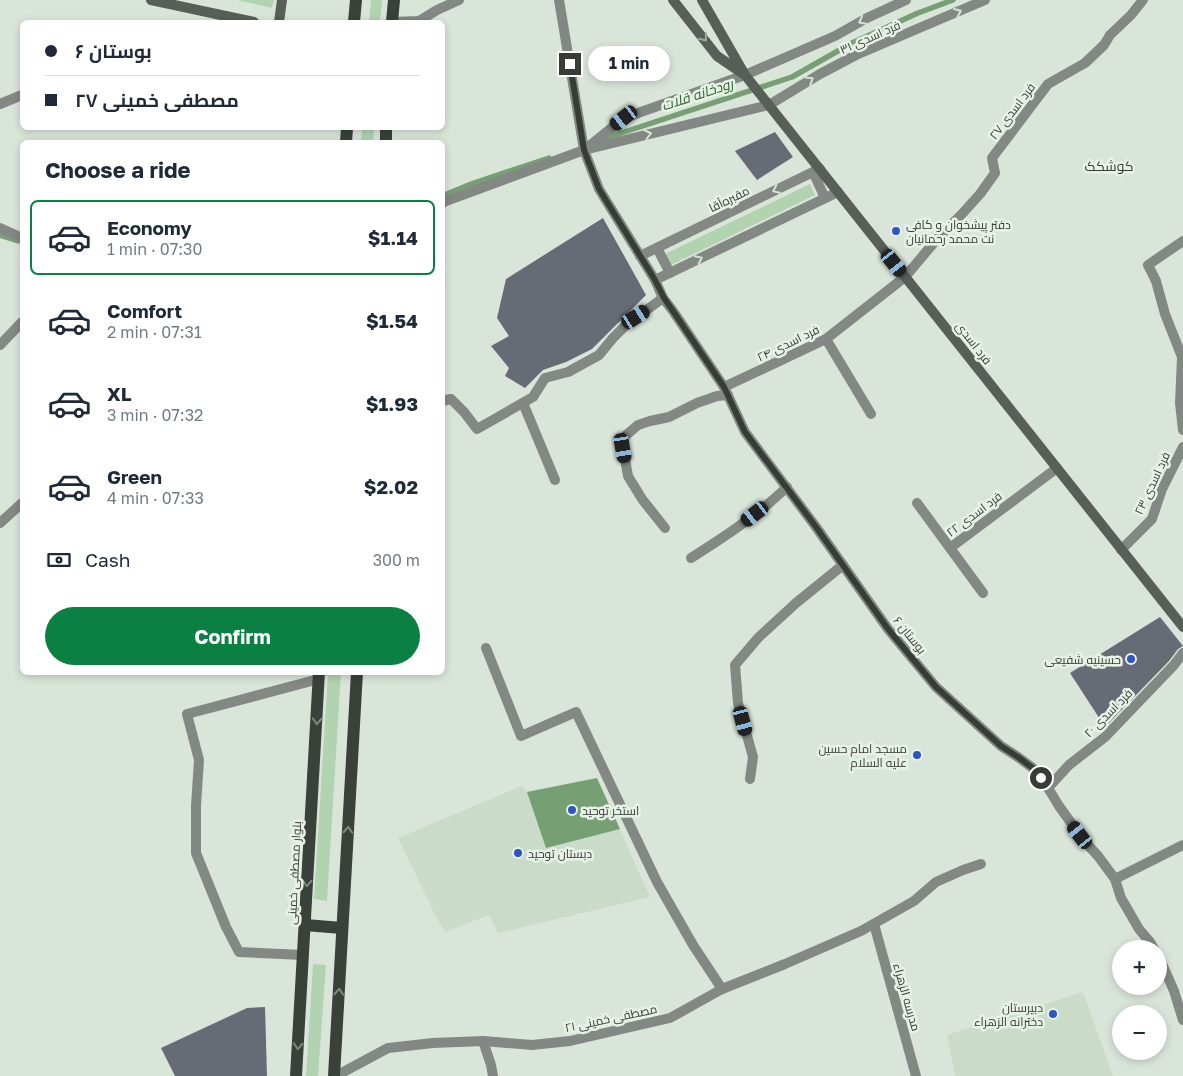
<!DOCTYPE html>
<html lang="en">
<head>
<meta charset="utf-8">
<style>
  :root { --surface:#fff; --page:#f2f2f3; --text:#1f2937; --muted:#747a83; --line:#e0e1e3; --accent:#0b8043 }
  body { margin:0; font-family:"Golos Text",Cairo,sans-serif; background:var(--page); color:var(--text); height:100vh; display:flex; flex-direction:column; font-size:19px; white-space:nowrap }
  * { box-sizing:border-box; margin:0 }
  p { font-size:16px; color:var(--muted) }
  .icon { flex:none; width:28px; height:28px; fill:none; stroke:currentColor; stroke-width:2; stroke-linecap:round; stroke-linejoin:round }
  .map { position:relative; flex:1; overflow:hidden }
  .sheet { position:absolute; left:20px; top:140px; width:425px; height:535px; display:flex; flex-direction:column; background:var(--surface); border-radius:8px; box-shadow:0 2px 8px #0003 }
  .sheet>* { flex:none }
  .hud { position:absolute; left:20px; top:20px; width:425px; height:110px; border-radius:8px; box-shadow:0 2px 8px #0003; display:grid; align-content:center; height:110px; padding:0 25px; background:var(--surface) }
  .buttons { position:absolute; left:1112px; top:940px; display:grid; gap:10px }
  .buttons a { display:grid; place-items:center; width:55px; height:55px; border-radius:50%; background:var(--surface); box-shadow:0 2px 8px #0003; font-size:25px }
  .end { position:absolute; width:22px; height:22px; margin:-11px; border:6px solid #383c37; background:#fff; box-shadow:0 0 0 2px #fff }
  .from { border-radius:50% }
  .bubble { position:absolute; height:35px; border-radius:18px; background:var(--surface); box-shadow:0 2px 8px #0003; font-size:16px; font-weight:700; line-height:35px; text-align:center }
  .car { position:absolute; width:15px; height:30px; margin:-15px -8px; border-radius:6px; box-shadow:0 0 4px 1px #0007; background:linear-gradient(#222 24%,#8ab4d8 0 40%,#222 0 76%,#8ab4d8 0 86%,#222 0) }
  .hud b { display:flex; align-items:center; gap:18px; height:48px; font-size:19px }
  .hud b+b { border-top:1px solid var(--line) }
  .hud i { width:12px; height:12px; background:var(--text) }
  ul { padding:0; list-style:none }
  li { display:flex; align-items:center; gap:15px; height:75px; margin:0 10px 8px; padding:0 15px; border:2px solid transparent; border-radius:8px }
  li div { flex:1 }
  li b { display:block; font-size:19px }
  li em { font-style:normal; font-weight:700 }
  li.active { border-color:var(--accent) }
  li>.icon { width:45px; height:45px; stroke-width:1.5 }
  h2 { padding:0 25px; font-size:22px; line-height:60px }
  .pay { display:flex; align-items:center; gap:12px; height:55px; padding:0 25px; font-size:19px }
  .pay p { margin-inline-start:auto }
  .cta { display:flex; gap:10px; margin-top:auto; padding:10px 25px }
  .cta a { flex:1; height:58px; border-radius:30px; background:var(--accent); color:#fff; font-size:20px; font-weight:700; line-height:58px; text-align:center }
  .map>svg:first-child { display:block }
</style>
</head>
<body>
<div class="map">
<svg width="1183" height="1076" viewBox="0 0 1183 1076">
  <rect width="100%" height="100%" fill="#dae5da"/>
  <g fill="#cbdbca">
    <polygon points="597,778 650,897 498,933 489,915 445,932 436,917 398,838 521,786 527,792"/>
    <polygon points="1083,992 1113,1076 955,1076 947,1035"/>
  </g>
  <g fill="#b2d3b0">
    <polygon points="237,0 274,0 272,8"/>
    <polygon points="371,0 382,0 380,22 369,22"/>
    <polygon points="362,128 374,128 373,142 361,142"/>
    <polygon points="810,184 815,195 669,266 665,254"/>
    <polygon points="328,672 341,673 327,901 314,899"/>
    <polygon points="313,964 326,965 318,1076 306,1076"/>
  </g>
  <polygon fill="#76a074" points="597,778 620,829 546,848 527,792"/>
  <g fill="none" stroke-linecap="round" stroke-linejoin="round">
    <g stroke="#76a074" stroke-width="5.5">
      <polyline points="603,139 792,77 852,43 918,13 953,0"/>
      <polyline points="442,196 471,184 549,158"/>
      <polyline points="0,235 18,241"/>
    </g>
  </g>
  <g fill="#666b76">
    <polygon points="775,132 793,157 757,180 735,151"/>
    <polygon points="603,218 646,295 592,349 566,362 543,370 525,388 505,376 509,368 491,346 509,336 497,318 506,279"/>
    <polygon points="1160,617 1183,646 1178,649 1169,661 1105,727 1070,673"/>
    <polygon points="265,1007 267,1076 175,1076 161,1048 247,1008"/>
  </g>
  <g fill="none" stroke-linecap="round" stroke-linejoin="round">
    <g stroke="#848884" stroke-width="10">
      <polyline points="559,0 584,150 599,189 655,280 663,298 673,311 724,387 745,432 816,527 888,629 936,687 1001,746 1018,757 1034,769 1048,788 1059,806 1074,827 1087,844 1098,856 1115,879 1121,898 1139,929 1150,942 1154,949"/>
      <polyline points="392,22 419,21 437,10 459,0"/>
      <polyline points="0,104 22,95"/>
      <polyline points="587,148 624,118 745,75 835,36 867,18 906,0"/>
      <polyline points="813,172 825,198"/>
      <polyline points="442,203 446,201 584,150 769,105 820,74 856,55 985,0"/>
      <polyline points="0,228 22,238"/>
      <polyline points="1183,241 1148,265 1156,281 1165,314 1182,357 1180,403 1183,430"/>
      <polyline points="657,248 670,273"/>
      <polyline points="640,256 813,172 820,169"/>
      <polyline points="655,280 838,192"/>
      <polyline points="826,339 871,414"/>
      <polyline points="0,345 22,322"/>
      <polyline points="724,387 826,339 905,277 937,239 961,215 980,194 995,173 992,158 1048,84 1085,63 1104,45 1110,35 1131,15 1143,0"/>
      <polyline points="442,401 451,399 464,412 477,429 533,397 545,378 568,372 599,355 613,338 626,325 663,298"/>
      <polyline points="523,403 555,480"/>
      <polyline points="917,503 950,548 1057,468"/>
      <polyline points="0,523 22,503"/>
      <polyline points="665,528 642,499 628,476 623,448 624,437 638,425 650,421 669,417 697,403 717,396 728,395"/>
      <polyline points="950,548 983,593"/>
      <polyline points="1121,550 1152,519 1162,489 1183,447"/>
      <path d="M691,558C724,537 758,515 787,487"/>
      <polyline points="486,648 521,736 576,712 657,882 693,945 722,989"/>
      <polyline points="750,779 753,757 738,703 735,665 758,638 796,603 843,565"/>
      <polyline points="1048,788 1069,765 1105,737 1174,665 1183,653"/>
      <polyline points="1115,879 1183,845"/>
      <polyline points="874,924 916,1076"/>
      <polyline points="303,955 239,952 226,927 196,853 196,806 199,760 187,714 319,679"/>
      <polyline points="1159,957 1174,991 1183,1020"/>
      <polyline points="483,1041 491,1065 493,1076"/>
      <polyline points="336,1076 388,1048 433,1043 483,1041 532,1045 570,1041 670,1018 722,989 785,964 861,931 914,901 936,882 963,870 981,864"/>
    </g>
    <g stroke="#585e58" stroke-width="10">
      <polyline points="151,0 254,22"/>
      <polyline points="673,0 717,56 742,73"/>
      <polyline points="702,0 745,75 1183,627"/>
      <polyline points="279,22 282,0"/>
    </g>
    <g stroke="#3a413a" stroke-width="12">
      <polyline points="354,22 356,0"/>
      <polyline points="392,22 394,0"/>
      <polyline points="346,142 347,128"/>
      <polyline points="386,142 386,128"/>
      <polyline points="305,925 342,928"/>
      <polyline points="296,1076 319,672"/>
      <polyline points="334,1076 357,672"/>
    </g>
  </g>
  <defs><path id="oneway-chevron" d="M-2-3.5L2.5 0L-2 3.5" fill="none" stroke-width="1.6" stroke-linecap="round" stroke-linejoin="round" transform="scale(1.25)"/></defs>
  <g stroke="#d8e2d8">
    <use href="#oneway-chevron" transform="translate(958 12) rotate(-23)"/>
    <use href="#oneway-chevron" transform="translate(862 21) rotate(152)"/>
    <use href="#oneway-chevron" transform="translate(810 80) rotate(-32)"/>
    <use href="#oneway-chevron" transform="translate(648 134) rotate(-14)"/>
    <use href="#oneway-chevron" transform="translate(776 190) rotate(154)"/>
    <use href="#oneway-chevron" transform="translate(699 259) rotate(-26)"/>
  </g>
  <use stroke="#a0a8a0" href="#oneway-chevron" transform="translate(704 38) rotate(52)"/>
  <g stroke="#7f887f">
    <use href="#oneway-chevron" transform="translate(317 721) rotate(93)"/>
    <use href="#oneway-chevron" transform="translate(348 830) rotate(-87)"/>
    <use href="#oneway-chevron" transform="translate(307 883) rotate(93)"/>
    <use href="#oneway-chevron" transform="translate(339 992) rotate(-87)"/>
    <use href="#oneway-chevron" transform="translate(298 1046) rotate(93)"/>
  </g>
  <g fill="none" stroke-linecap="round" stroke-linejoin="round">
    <polyline stroke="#383c37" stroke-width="6" points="570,64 584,150 599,189 655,280 664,298 673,311 724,387 745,432 816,527 888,629 936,687 1001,746 1018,757 1034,769 1041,778"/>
  </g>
  <g fill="#2f54c4" stroke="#e7f2e7" stroke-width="2">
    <circle cx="896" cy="231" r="5"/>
    <circle cx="1131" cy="659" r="5"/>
    <circle cx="917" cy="755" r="5"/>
    <circle cx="572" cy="810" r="5"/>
    <circle cx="518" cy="853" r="5"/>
    <circle cx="1053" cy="1014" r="5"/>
  </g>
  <g text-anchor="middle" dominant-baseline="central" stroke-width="5" stroke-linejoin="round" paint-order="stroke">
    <g font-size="12" fill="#383c37" stroke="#e7f2e7">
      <text transform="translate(870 37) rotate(-24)">فرد اسدی ۳۱</text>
      <text transform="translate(1012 111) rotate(-53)">فرد اسدی ۲۷</text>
      <text transform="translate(729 199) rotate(-26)">مقبره‌آقا</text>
      <text transform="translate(788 343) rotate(-26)">فرد اسدی ۲۴</text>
      <text transform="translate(974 343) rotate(52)">فرد اسدی</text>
      <text transform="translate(1152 483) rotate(-65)">فرد اسدی ۲۳</text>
      <text transform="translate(974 514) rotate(-37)">فرد اسدی ۲۲</text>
      <text transform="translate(910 635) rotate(51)">بوستان ۶</text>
      <text transform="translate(1108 713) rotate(-45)">فرد اسدی ۲۰</text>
      <text transform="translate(294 873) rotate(-87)">بلوار مصطفی خمینی</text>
      <text transform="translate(907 997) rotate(74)">مدرسه الزهراء</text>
      <text transform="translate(611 1018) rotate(-12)">مصطفی خمینی ۲۱</text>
    </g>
    <g font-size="12" fill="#383c37" stroke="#e7f2e7" text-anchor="start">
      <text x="906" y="224">دفتر پیشخوان و کافی<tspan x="906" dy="14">نت محمد رحمانیان</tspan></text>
      <text x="1121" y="659" text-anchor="end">حسینیه شفیعی</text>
      <text x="907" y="748" text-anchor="end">مسجد امام حسین<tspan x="907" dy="14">علیه السلام</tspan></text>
      <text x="582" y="810">استخر توحید</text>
      <text x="528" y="853">دبستان توحید</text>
      <text x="1043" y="1007" text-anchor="end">دبیرستان<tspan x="1043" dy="14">دخترانه الزهراء</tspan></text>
    </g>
    <g font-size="14" font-style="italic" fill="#296329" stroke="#e7f2e7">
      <text transform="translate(697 94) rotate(-18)">رودخانه قلات</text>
    </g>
    <g font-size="14" fill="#383c37" stroke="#e7f2e7">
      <text x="1109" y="165">کوشکک</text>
    </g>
  </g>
</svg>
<div class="buttons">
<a>+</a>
<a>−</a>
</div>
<i class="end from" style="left:1041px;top:778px"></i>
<i class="end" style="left:570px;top:64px"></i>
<div class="bubble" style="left:588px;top:46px;width:82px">1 min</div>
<i class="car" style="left:624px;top:118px;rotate:232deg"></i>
<i class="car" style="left:894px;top:263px;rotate:141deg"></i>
<i class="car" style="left:636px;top:317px;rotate:57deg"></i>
<i class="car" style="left:623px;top:448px;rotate:170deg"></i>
<i class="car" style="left:755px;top:514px;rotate:232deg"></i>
<i class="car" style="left:743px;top:721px;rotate:165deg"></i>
<i class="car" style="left:1080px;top:835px;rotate:323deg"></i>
<div class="hud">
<b><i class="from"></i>بوستان ۶</b>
<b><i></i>مصطفی خمینی ۲۷</b>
</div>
<section class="sheet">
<h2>Choose a ride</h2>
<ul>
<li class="active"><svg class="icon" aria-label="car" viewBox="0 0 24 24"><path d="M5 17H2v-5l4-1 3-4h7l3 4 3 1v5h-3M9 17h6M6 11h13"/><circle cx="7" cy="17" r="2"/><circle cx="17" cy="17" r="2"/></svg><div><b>Economy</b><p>1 min · 07:30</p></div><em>$1.14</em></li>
<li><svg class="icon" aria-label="car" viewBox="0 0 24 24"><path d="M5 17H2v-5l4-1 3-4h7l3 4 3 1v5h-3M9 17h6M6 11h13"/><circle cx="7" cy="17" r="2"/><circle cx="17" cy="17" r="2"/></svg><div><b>Comfort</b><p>2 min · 07:31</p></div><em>$1.54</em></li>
<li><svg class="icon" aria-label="car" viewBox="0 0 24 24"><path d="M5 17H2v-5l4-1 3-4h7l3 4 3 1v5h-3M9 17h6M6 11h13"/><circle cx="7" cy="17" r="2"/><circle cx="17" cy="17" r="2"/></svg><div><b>XL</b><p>3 min · 07:32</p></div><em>$1.93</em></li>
<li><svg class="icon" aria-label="car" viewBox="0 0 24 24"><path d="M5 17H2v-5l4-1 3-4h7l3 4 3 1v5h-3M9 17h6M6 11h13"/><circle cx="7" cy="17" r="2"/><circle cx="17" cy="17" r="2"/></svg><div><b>Green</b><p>4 min · 07:33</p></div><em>$2.02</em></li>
</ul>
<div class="pay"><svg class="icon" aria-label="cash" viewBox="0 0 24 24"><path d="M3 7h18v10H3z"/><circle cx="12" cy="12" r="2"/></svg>Cash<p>300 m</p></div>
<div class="cta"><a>Confirm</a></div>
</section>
</div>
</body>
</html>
